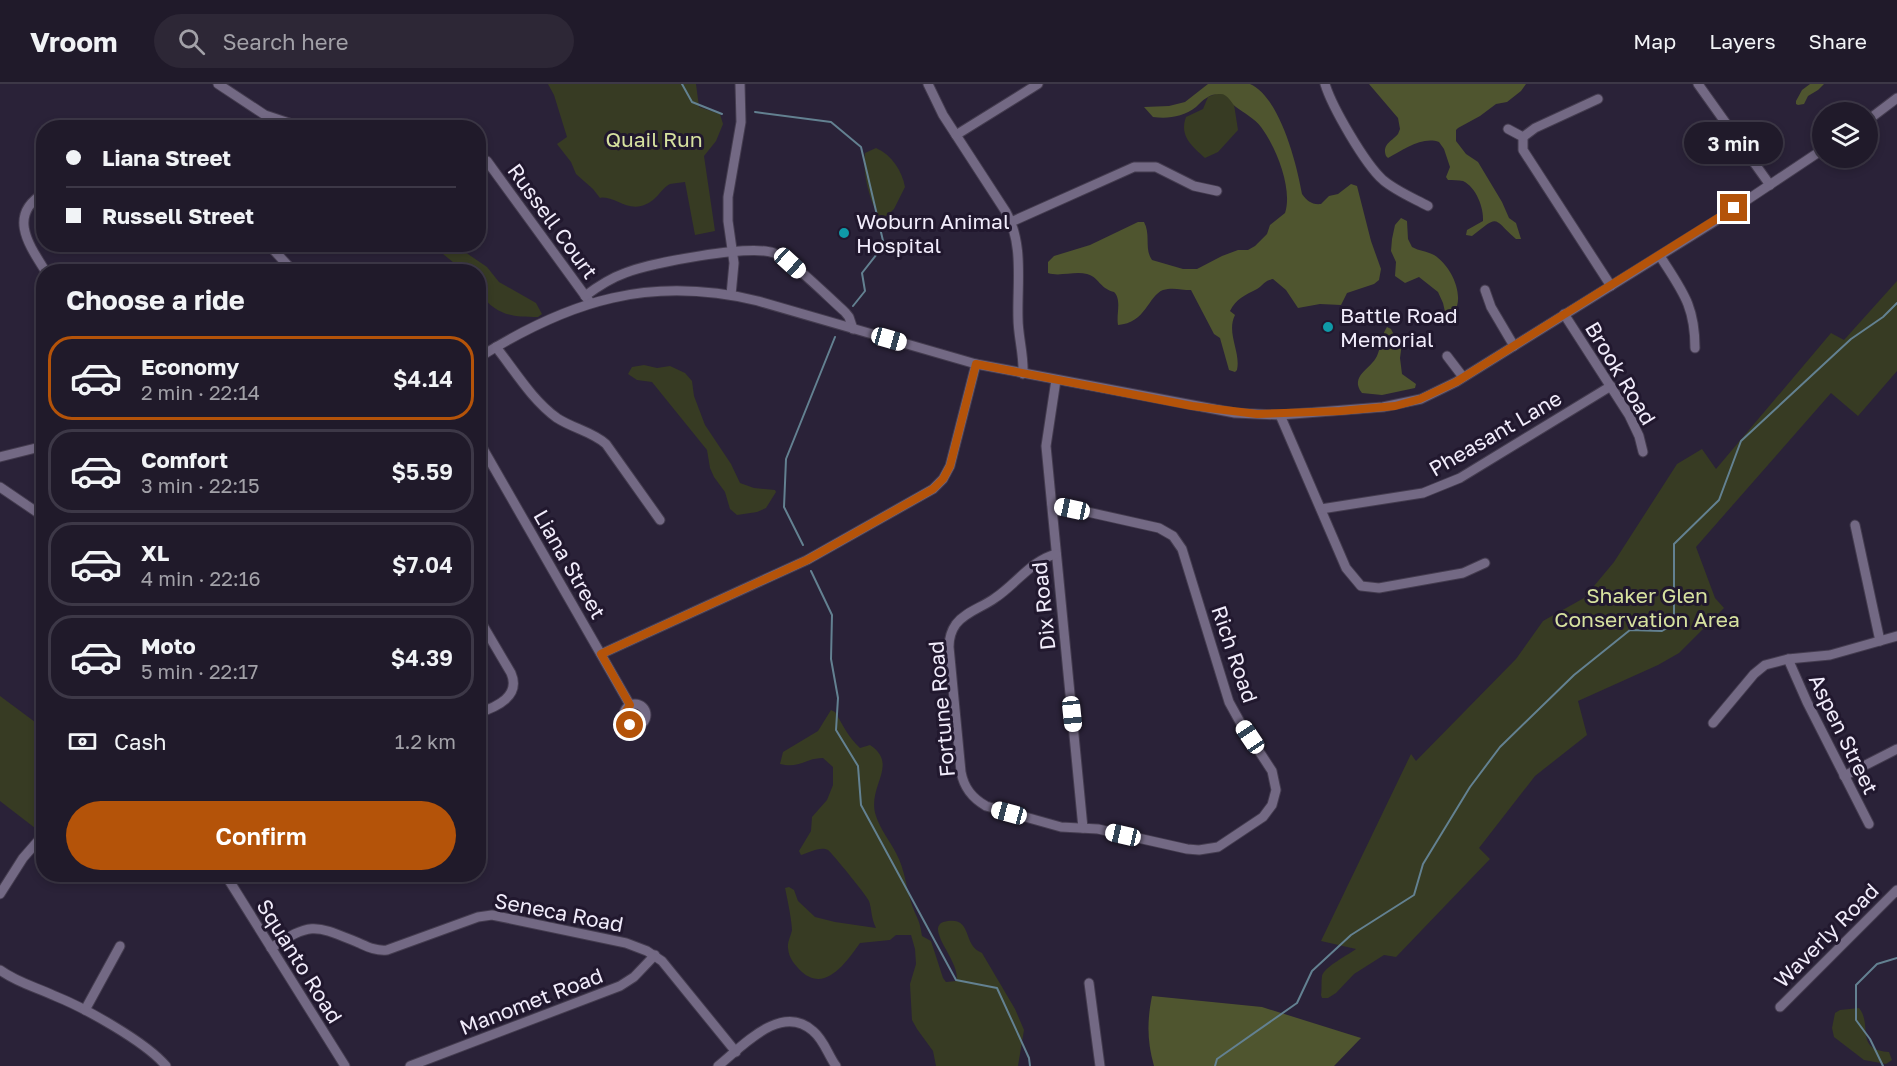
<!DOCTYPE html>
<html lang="en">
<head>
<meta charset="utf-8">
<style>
  :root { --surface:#201a2a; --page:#2d2736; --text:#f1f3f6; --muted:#a2a1a8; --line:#3d3847; --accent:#b45309 }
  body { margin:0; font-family:"Golos Text",sans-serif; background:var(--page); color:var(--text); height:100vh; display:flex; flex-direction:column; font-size:22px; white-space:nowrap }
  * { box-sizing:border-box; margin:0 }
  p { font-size:20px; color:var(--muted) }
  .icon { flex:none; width:33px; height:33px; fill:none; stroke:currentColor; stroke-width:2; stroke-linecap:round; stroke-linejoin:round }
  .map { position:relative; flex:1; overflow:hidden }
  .drawer { position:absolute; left:36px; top:180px; width:450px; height:618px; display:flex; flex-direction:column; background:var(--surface); border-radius:24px; box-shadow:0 3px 9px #0003,0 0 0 2px var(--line) }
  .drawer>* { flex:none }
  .banner { position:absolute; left:36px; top:36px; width:450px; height:132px; border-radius:24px; box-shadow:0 3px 9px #0003,0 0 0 2px var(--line); display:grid; align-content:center; height:132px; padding:0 30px; background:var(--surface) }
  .tools { position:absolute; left:1812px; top:18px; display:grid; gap:12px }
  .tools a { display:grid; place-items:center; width:66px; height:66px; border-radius:50%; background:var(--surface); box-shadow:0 3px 9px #0003,0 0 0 2px var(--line); font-size:30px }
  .end { position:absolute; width:27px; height:27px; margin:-14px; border:8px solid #b45309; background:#fff; box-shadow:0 0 0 3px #fff }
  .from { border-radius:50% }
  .bubble { position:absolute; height:42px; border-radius:21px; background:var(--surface); box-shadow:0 3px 9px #0003,0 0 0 2px var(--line); font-size:20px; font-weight:600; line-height:42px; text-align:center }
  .car { position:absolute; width:18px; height:36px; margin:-18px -9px; border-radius:8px; box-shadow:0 0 4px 2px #0007; background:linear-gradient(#fff 24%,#345 0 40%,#fff 0 76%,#345 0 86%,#fff 0) }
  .banner b { display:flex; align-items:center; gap:21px; height:57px; font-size:22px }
  .banner b+b { border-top:2px solid var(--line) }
  .banner i { width:15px; height:15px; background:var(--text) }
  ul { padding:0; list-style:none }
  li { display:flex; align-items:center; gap:18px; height:84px; margin:0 12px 9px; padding:0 18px; border:3px solid var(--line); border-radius:24px }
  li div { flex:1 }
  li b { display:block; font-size:22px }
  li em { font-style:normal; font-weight:600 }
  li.active { border-color:var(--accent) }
  li>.icon { width:54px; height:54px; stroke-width:1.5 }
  h2 { padding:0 30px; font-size:27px; line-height:72px }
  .pay { display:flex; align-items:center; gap:15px; height:66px; padding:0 30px; font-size:22px }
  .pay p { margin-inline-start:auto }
  .action { display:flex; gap:12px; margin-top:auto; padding:12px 30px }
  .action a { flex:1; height:69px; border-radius:36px; background:var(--accent); color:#fff; font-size:24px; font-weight:600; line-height:69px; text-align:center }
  header { display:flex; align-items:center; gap:36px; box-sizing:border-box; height:84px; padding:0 30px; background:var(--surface); border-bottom:2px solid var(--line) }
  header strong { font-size:28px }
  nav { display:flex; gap:33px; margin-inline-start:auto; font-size:21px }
  .search { width:420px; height:54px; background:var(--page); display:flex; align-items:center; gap:15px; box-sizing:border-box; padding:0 21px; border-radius:33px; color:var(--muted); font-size:22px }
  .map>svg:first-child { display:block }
</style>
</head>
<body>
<header>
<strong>Vroom</strong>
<div class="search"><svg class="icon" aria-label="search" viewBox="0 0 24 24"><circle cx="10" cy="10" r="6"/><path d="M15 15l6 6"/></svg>Search here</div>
<nav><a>Map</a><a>Layers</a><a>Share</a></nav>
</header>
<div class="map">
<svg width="1897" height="982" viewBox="0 0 1897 982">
  <rect width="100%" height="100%" fill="#2a2238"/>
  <g fill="#373b23">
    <path d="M548,0H696L699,23L720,30L723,40L716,57L704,72L715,147L695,151L685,98C680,99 674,99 670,100C660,105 657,118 641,122C625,126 612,111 600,114L593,105L576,90L571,78L557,60L567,53L554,11Z"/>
    <path d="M1221,8L1233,14L1238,46L1218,68L1205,74C1192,62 1179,52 1186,33L1203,25L1208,13Z"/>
    <path d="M876,64C892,71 902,87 905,103L894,125L883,135H880C870,118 862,89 865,69Z"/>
    <path d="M458,161L462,166L487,183L499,198L536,219L542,230L538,233C510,233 497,231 479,209L478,188L464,187L443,170Z"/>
    <path d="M1897,197V287L1858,332L1831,309L1696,463L1715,514L1724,524L1679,569L1658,581L1578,617L1587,651L1535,692L1479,764L1490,775L1396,873L1384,871L1354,890L1336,909L1328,914H1322L1321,911C1322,904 1321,898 1322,892C1324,883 1348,871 1356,865L1321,857L1411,670L1416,677L1516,575L1543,537L1584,514L1614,478L1677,380L1702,365L1716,385L1831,249L1844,256Z"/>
    <polygon points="644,281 657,284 670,282 685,289 692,297 694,312 705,341 731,380 740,399 754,404 775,406 776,408 766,424 757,428 737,431 730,425 725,408 714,393 710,384 707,366 652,298 637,296 628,290 632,283"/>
    <polygon points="0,612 43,644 43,736 35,744 0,717"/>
    <path d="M831,626L835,628C843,641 848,653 860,664L870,661C900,681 866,703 876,732C880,745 890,757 896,769C905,785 906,804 912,821C917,835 920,836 922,852L931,857L943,894L946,898L956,897C963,879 919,840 948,837C973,834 962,861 982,869L1015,925L1024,946L1018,982H936L933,967L917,945L912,936L910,900L916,880L915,865L911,851H896L890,856L860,859C847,877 826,909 802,888C795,881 789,875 788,864C787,858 791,852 792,846C792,837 787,813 785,804L789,803L794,806L798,817L815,833L835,838L876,844C871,834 872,826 869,817C867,812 832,769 828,766C820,762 809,769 801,771L799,767L811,747L812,733L827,716L833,701V683L823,674C805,674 800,685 780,680L783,668L818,647Z"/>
    <path d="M1859,924C1873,941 1854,966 1889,968L1892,976L1886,980L1864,976L1834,953L1832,944L1835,929L1840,926Z"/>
  </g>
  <g fill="#4f552f">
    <path d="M1208,0C1216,0 1245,0 1250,0C1280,13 1297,81 1302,110C1307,117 1312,121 1321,120L1329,112L1338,110L1351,100L1357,102L1371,157L1381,185L1379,196L1374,200L1347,209L1341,221L1320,220L1298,224L1286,206L1273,195C1265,196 1263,201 1257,205C1245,211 1236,215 1230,227L1235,231C1226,249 1241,268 1237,286L1235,288L1229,286L1220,254L1214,250L1191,206C1181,206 1173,203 1163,206C1148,212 1146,239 1118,241C1116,230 1122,216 1114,208C1099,204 1099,193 1087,190C1074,187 1059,193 1048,189V178L1054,172L1090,161L1138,138H1144C1151,151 1144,165 1152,176L1183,185H1197L1222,172L1238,166H1248L1255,162L1267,150L1270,141L1285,129C1293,105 1276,63 1261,43C1255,35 1244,29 1236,23C1230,18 1228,9 1219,10C1209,10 1203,16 1196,23C1183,33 1168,35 1153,33L1144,23L1169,22L1185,18Z"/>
    <path d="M1369,0H1526L1521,7L1507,18L1496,20L1480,32L1458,44L1456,46V57L1466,70L1478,78L1502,118L1509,134L1516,139L1521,155H1516C1492,134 1500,130 1472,152L1466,151L1467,146L1483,137C1484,124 1476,103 1463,97C1459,96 1452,96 1448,96L1446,93L1450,83L1444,65L1439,58C1422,52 1403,66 1388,74L1386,72C1382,60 1391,58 1398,50L1400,45L1398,34Z"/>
    <polygon points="1810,0 1824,0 1818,6 1808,12 1804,20 1798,21 1796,20 1796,17 1802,6"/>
    <path d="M1401,134L1407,137L1408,155L1412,163C1419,167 1427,167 1434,171C1449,180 1462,205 1457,222C1456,227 1453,231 1452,235L1446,232L1443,219L1438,208L1419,193L1405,199L1395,192L1396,178L1391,167L1392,155L1395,141Z"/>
    <path d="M1387,243L1391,245L1396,255L1402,259L1400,274L1402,290L1416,300L1415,304L1382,311L1362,309C1349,292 1371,285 1377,272C1381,263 1381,252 1387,243Z"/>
    <path d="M1152,912L1262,923L1361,954L1334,982H1154C1147,957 1147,937 1152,912Z"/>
  </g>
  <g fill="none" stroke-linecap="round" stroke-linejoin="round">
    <g stroke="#638191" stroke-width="2">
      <polyline points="682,0 692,18 722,30"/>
      <polyline points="755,28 831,38 861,63 884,161 862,189 865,207 853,222"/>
      <polyline points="803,461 784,423 786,375 835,253"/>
      <polyline points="811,487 832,531 831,575 838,614 836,646 858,682 861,721 956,896 997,904 1029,974 1030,982"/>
      <polyline points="1215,982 1217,975 1297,919 1312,887 1351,851 1414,811 1423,780 1470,703 1500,663 1574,591 1630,546 1662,547 1674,540 1674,460 1719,416 1741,357 1851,255 1883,233 1897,219"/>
      <polyline points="1883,982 1870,955 1856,936 1856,901 1877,880 1897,874"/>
    </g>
    <defs>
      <g id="minor">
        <polyline points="218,0 265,31 304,44"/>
        <path d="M928,0L943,31L1006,128C1024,160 1017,199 1018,234C1018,253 1024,270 1023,290"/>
        <path d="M1325,0C1332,23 1365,80 1383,96C1396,107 1413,114 1428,122"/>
        <polyline points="1698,0 1770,101"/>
        <polyline points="1868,36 1897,14"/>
        <polyline points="1508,45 1523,53 1523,66 1611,202"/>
        <polyline points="956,51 1038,0"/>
        <polyline points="1523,53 1535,44 1598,15"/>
        <polyline points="478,80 487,77 589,217"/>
        <path d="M44,109C7,131 29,161 46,188"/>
        <polyline points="1011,138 1134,83 1156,83 1194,102 1217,107"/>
        <polyline points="268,160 294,188"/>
        <path d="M1660,172C1682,207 1695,221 1695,264"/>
        <polyline points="1485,206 1491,223 1514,262"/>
        <polyline points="731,211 734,179 728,137 728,113 741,38 740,0"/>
        <path d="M585,212C597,203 611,194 625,189C650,179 750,160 774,169C794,178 827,212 845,228L849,233L853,245"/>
        <polyline points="1564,230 1629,331 1639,352 1643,368"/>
        <path d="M496,263C515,287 532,316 557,334C572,344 593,348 606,360L660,436"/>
        <polyline points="1447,272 1463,293"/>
        <path d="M478,274C570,216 651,191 758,217L976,280L1235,329L1280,331L1383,323L1421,315L1456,298L1717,136L1822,66"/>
        <polyline points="1056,296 1046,362 1083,744"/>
        <polyline points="1280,331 1346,484 1361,502 1379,504 1463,489 1485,479"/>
        <polyline points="478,356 630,621"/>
        <polyline points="0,373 44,362"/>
        <polyline points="0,403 44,433"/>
        <path d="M1052,420L1159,444L1173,452L1182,465L1229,618L1240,638L1272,687L1276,706L1272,721L1263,733L1218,763L1199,766L1187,765L1098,745L1061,743L986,722C972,714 964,704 961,688L949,563C949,555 951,547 956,540C965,528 983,523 995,514C1016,500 1032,476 1056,470"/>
        <polyline points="1321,425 1423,409 1460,394 1611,302"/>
        <polyline points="1855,441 1880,557"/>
        <path d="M478,533L511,589C521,612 497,623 478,629"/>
        <polyline points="601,570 807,476 933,405 943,395 950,382 976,280"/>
        <polyline points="1788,575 1807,618 1869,740"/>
        <circle cx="635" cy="631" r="11"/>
        <polyline points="1713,639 1754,590 1765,581 1788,575 1830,571 1897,552"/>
        <polyline points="1844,692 1897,665"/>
        <polyline points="225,790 345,982"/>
        <polyline points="0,810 23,774 44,750"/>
        <path d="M271,864C312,837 315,841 359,859C368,863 376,867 387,866L478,833L492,831L626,859L647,867L662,877L736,968"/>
        <path d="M0,886C18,899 36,903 55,912C85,924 146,958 166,982"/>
        <polyline points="1089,899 1100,982"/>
        <polyline points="1780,923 1897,806"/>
        <polyline points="85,926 120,862"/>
        <polyline points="410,982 620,902 634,893 655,871"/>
        <path d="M718,982C742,963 781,918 813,947C824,956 828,971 836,982"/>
      </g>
    </defs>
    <use href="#minor" stroke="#443c4f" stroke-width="11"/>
    <use href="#minor" stroke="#736984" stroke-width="9"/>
  </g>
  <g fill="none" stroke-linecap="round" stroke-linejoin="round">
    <polyline stroke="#b45309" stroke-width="8" points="630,641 626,637 624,630 630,621 601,570 807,476 933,405 943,395 950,382 976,280 1192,322 1257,330 1340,327 1395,322 1420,315 1456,298 1734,124"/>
  </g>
  <g fill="#0f9aa8" stroke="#21182e" stroke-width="2">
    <circle cx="844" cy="149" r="6"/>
    <circle cx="1328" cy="243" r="6"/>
  </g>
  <g text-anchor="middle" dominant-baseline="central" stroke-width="6" stroke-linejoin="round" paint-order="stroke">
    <g font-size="21" fill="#d6e19f" stroke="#21182e">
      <text x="654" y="55">Quail Run</text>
      <text x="1647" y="511">Shaker Glen<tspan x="1647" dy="24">Conservation Area</tspan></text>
    </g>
    <g font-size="21" fill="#f1ecfb" stroke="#21182e">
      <text transform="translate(553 137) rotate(54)">Russell Court</text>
      <text transform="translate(1621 289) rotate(59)">Brook Road</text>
      <text transform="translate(1495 349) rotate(-30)">Pheasant Lane</text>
      <text transform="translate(570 480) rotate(60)">Liana Street</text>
      <text transform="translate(1043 522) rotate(-96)">Dix Road</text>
      <text transform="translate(1235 570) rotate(71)">Rich Road</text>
      <text transform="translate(941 625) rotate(-95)">Fortune Road</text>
      <text transform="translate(1844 650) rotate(64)">Aspen Street</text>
      <text transform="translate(559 828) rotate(11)">Seneca Road</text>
      <text transform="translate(1826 851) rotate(-45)">Waverly Road</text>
      <text transform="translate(300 877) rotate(58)">Squanto Road</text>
      <text transform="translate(531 917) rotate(-21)">Manomet Road</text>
    </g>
    <g font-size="21" fill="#f1ecfb" stroke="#21182e" text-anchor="start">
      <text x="856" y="137">Woburn Animal<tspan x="856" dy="24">Hospital</tspan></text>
      <text x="1340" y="231">Battle Road<tspan x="1340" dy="24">Memorial</tspan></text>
    </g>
  </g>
</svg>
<div class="tools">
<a><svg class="icon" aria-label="layers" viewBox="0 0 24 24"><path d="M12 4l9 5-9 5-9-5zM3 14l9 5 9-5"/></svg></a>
</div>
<i class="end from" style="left:630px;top:641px"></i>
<i class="end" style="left:1734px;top:124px"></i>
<div class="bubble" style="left:1684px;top:38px;width:99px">3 min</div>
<i class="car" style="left:790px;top:179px;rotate:132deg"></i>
<i class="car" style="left:889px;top:255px;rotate:106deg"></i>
<i class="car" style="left:1072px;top:425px;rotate:282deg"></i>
<i class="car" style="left:1072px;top:630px;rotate:174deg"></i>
<i class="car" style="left:1250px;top:653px;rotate:326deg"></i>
<i class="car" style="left:1009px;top:729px;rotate:285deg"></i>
<i class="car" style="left:1123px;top:751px;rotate:283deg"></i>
<div class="banner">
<b><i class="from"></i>Liana Street</b>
<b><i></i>Russell Street</b>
</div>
<section class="drawer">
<h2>Choose a ride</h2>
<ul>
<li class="active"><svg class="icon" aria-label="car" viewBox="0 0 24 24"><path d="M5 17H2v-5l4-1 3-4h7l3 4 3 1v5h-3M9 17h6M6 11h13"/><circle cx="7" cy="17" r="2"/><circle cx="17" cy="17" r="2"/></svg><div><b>Economy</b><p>2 min · 22:14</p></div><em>$4.14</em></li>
<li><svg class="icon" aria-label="car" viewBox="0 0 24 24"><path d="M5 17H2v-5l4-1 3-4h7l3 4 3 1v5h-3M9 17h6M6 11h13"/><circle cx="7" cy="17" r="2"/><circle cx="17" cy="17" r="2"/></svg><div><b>Comfort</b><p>3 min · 22:15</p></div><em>$5.59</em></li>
<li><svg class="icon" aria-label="car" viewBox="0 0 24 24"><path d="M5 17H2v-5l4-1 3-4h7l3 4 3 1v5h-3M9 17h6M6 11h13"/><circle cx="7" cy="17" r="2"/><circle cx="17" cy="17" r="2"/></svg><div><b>XL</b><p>4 min · 22:16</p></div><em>$7.04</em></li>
<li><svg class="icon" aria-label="car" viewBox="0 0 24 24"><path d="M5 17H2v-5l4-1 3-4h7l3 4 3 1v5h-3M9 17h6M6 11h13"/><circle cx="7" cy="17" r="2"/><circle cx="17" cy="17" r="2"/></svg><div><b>Moto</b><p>5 min · 22:17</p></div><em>$4.39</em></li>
</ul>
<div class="pay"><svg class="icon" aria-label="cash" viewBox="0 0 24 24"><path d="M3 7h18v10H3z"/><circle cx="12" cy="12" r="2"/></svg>Cash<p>1.2 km</p></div>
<div class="action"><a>Confirm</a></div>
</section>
</div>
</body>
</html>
